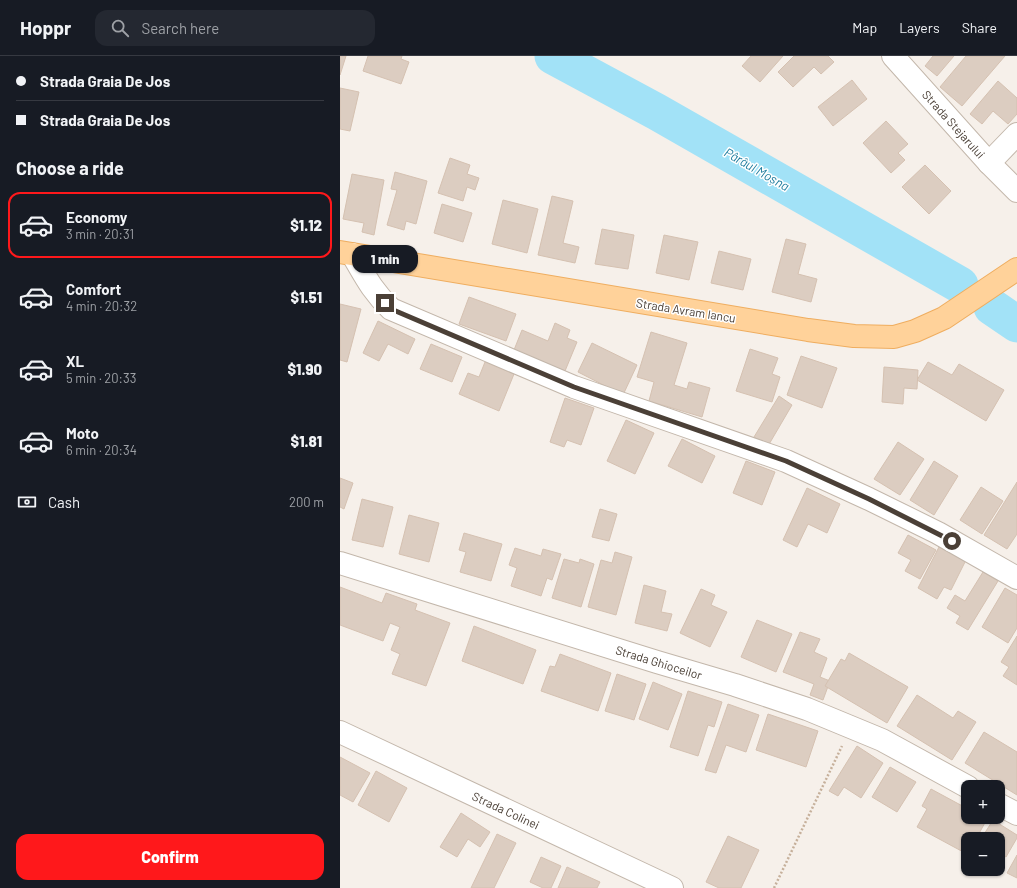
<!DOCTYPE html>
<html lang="en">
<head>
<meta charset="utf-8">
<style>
  :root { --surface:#171b24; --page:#242831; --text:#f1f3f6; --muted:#9ea1a6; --line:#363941; --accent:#ff181b }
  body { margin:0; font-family:Barlow,sans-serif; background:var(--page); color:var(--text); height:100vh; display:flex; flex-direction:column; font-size:15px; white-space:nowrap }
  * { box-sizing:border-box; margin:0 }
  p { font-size:13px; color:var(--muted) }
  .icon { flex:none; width:22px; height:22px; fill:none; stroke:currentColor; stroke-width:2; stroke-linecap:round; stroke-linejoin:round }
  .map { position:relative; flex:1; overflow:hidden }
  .details { display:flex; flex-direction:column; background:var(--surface); width:340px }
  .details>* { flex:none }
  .banner { display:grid; align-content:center; height:88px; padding:0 16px; background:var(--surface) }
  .buttons { position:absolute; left:621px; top:724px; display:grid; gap:8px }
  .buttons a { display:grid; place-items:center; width:44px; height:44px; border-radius:8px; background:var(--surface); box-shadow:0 1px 3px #0004; font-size:20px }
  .end { position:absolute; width:18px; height:18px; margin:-9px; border:5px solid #4b4037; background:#fff; box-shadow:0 0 0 2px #fff }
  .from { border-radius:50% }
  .bubble { position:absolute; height:28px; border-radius:12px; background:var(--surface); box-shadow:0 1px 3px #0004; font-size:13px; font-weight:800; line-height:28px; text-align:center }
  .banner b { display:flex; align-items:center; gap:14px; height:38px; font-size:15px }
  .banner b+b { border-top:1px solid var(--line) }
  .banner i { width:10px; height:10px; background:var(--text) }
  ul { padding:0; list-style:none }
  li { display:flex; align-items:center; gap:12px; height:66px; margin:0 8px 6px; padding:0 8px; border:2px solid transparent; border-radius:12px }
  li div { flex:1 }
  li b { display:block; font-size:15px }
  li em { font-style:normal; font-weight:800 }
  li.active { border-color:var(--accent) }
  li>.icon { width:36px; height:36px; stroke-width:1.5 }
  h2 { padding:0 16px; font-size:18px; line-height:48px }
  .pay { display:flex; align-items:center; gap:10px; height:44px; padding:0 16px; font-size:15px }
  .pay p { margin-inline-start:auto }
  .cta { display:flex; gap:8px; margin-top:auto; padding:8px 16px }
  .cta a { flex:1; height:46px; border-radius:12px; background:var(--accent); color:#fff; font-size:16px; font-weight:800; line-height:46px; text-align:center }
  header { display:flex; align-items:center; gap:24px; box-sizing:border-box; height:56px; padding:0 20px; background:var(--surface); border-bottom:1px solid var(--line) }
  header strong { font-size:19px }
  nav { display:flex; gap:22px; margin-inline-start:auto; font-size:14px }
  .search { width:280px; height:36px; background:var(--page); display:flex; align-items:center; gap:10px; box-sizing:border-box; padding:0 14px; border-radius:12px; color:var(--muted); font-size:15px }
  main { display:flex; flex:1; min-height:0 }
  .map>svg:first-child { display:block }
</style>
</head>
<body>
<header>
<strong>Hoppr</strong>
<div class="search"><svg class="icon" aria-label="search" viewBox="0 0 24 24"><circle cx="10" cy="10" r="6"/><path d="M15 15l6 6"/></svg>Search here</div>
<nav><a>Map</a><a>Layers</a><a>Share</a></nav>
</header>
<main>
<section class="details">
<div class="banner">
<b><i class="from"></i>Strada Graia De Jos</b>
<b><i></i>Strada Graia De Jos</b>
</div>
<h2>Choose a ride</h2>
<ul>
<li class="active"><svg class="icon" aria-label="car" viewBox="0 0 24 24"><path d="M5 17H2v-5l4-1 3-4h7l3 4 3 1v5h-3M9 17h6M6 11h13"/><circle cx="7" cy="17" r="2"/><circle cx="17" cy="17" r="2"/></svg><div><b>Economy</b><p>3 min · 20:31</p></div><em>$1.12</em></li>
<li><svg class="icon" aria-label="car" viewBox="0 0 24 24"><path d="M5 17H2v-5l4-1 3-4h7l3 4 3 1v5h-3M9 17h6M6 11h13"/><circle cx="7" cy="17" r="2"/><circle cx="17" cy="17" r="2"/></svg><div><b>Comfort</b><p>4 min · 20:32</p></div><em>$1.51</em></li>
<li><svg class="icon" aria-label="car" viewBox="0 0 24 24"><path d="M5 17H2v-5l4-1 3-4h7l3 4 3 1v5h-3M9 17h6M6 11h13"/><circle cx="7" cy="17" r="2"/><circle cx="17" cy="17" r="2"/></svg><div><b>XL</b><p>5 min · 20:33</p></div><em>$1.90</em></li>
<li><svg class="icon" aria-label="car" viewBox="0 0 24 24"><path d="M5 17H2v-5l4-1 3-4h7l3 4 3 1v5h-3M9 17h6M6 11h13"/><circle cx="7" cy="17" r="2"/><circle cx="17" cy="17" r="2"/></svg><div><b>Moto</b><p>6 min · 20:34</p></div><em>$1.81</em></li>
</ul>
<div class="pay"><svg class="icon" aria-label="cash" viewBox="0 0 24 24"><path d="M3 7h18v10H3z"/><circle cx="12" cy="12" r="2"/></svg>Cash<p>200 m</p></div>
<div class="cta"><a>Confirm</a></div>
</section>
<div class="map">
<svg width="677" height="832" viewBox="0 0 677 832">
  <rect width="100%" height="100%" fill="#f6f0ea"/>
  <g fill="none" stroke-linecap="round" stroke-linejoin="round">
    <g stroke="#a2e2f7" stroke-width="37">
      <polyline points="213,0 317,56 620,229"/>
      <polyline points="652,251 677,268"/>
    </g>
  </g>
  <g fill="#dccdc1" stroke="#d5c1b1">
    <polygon points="0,0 6,0 0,19"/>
    <polygon points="28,0 62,0 61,3 69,6 61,28 23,15"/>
    <polygon points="411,0 443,0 420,26 402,10"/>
    <polygon points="454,0 488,0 494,6 481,18 474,11 453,31 438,16"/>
    <polygon points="593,0 614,0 597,20 585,10"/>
    <polygon points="626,0 665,0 622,50 600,31"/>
    <polygon points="512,24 527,43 493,70 478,51"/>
    <polygon points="658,25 677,42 677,58 668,68 653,55 642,68 630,58"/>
    <polygon points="0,32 19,36 10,75 0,73"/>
    <polygon points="546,65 568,88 558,97 565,104 551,117 523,87"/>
    <polygon points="110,102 130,109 127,118 139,122 135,134 127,131 123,145 98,137"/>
    <polygon points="585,109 611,135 589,158 562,131"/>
    <polygon points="55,116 87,125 76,168 66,165 64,174 47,169 57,134 51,133"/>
    <polygon points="12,118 44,124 34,179 22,176 24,167 3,163"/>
    <polygon points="212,140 233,145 223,187 239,191 235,207 198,199"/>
    <polygon points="163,144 198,153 187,197 152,188"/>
    <polygon points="102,148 132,157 123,186 94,177"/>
    <polygon points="262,173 294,179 288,213 255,208"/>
    <polygon points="324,179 358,186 349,224 316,217"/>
    <polygon points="446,183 466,188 458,218 477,223 471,246 432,236"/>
    <polygon points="379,195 411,203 403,234 371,227"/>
    <polygon points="129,241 176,258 166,285 119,268"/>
    <polygon points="0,248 21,253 7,306 0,304"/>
    <polygon points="38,265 75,283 68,298 48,288 39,305 23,297"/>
    <polygon points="215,267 230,274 227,282 237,286 225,315 174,294 182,274 208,285"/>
    <polygon points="311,276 347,287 334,329 347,333 349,326 370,332 362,361 309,345 314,326 297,321"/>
    <polygon points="252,287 297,309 283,339 238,316"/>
    <polygon points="91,288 122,301 112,326 80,313"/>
    <polygon points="410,293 438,302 432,318 440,321 432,346 396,335"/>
    <polygon points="461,300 497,312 482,352 447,339"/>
    <polygon points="145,306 174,318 159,355 119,338 128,317 139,321"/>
    <polygon points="588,306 612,319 619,308 664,334 646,365 577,324"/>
    <polygon points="544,311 578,314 577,333 564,332 563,348 542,346"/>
    <polygon points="439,340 452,349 428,390 414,381"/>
    <polygon points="225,342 254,352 241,389 227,384 224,391 210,386"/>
    <polygon points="286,364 314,377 295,418 267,405"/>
    <polygon points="342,383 375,400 362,427 328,410"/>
    <polygon points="558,386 584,403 560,439 534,423"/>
    <polygon points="406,405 435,416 422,449 393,437"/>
    <polygon points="594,405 618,420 594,459 570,444"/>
    <polygon points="0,422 13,427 4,453 0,451"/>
    <polygon points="677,426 677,478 667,493 644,479"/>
    <polygon points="641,431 663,445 642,478 620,464"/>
    <polygon points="467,432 500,448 487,477 468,468 457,491 443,484"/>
    <polygon points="22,443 53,451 43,491 12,484"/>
    <polygon points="260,453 277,458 269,485 252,481"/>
    <polygon points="69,459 99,467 89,506 59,498"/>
    <polygon points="124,477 162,488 151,525 120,516 126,496 119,494"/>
    <polygon points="568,479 596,494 580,523 565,515 571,504 558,497"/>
    <polygon points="599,491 626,504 611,534 604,531 597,543 578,532"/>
    <polygon points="175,492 201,500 203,493 221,498 212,524 207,522 201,540 171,530 177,512 169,509"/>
    <polygon points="275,496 292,501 276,559 248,551 261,504 272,507"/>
    <polygon points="224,503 239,507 240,503 254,508 241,551 212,542"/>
    <polygon points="643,516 658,525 628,574 616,567 620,560 607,552 615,539 625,545"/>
    <polygon points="304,529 326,535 321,556 332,558 327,575 295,567"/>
    <polygon points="0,531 42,547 46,537 77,548 75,554 110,567 86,630 52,618 60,598 51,594 60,571 50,567 43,585 0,569"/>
    <polygon points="665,532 677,539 677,572 668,587 642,571"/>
    <polygon points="361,533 375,539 371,549 387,556 370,591 340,577"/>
    <polygon points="417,564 452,578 436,616 401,601"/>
    <polygon points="134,570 196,594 183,628 122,605"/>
    <polygon points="460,576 480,583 474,596 487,602 480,621 490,625 483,644 470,639 474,628 443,616"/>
    <polygon points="677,580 677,629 663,620 669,611 661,606"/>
    <polygon points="509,597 568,631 547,667 485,630 501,603 505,605"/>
    <polygon points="220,598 271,617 258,655 201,635 210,610 215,611"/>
    <polygon points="277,618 306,628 294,664 265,655"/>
    <polygon points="313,626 342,638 328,674 299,663"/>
    <polygon points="348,635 382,646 374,671 368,669 358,700 330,691"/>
    <polygon points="577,639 613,662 618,655 636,666 612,704 557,670"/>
    <polygon points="388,648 419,659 406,696 386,689 376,717 365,714"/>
    <polygon points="428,658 478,675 466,711 416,694"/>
    <polygon points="644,676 677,696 677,739 625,707"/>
    <polygon points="517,690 543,707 521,742 504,731 498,740 489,735"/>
    <polygon points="0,701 30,717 13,746 0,739"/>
    <polygon points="550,711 576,726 557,756 532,741"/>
    <polygon points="36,715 67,732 49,766 18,749"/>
    <polygon points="591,733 628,753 628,761 644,761 647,763 636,783 628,783 627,798 577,771 587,753 582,750"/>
    <polygon points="121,757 150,776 140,791 128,783 117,801 100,791"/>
    <polygon points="653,764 677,779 677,782 666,801 658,796 658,783 641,783"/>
    <polygon points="157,778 176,787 154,832 131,832"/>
    <polygon points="388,780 419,794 401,832 379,832 366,826"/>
    <polygon points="677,799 677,822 667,817"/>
    <polygon points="201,801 221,810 211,832 203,832 190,826"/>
    <polygon points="227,811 260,826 257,832 218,832"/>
  </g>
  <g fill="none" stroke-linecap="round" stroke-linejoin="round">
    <defs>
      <g id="minor">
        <polyline points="553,0 649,107 677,135"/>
        <polyline points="649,107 677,78"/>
        <path d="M12,198C25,220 32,235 51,253L234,331L446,405L529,443L598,477L677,522"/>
        <polyline points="0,507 317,606 395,629 467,653 542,684 628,731"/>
        <polyline points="0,676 332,832"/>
        <polyline points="658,748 677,758"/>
      </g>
      <polyline id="major" points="0,196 468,274 514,280 554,281 575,275 604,262 677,213"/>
    </defs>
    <use href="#minor" stroke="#c3b7ab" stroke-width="24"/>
    <use href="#major" stroke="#efad5f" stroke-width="24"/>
    <polyline stroke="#c6b09b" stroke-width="2.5" stroke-dasharray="2 2" stroke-linecap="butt" points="434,832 502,690"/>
    <use href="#minor" stroke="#fff" stroke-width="22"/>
    <use href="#major" stroke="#ffd29a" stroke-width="22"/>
  </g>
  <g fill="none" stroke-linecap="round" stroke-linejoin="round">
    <polyline stroke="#4b4037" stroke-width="5" points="45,247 51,253 234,331 446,405 529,443 612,485"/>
  </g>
  <g text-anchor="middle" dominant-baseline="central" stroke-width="3" stroke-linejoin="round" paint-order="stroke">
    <g font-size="12" fill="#4b4037" stroke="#fff">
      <text transform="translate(614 68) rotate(48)">Strada Stejarului</text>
      <text transform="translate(346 254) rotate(9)">Strada Avram Iancu</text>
      <text transform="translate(319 606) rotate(17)">Strada Ghioceilor</text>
      <text transform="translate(166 754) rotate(25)">Strada Colinei</text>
    </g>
    <g font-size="13" font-style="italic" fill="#217e9f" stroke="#fff">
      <text transform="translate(417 113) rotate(30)">Pârâul Moșna</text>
    </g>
  </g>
</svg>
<div class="buttons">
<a>+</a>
<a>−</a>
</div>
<i class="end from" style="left:612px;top:485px"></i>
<i class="end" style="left:45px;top:247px"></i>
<div class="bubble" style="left:12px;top:189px;width:66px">1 min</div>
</div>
</main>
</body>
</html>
